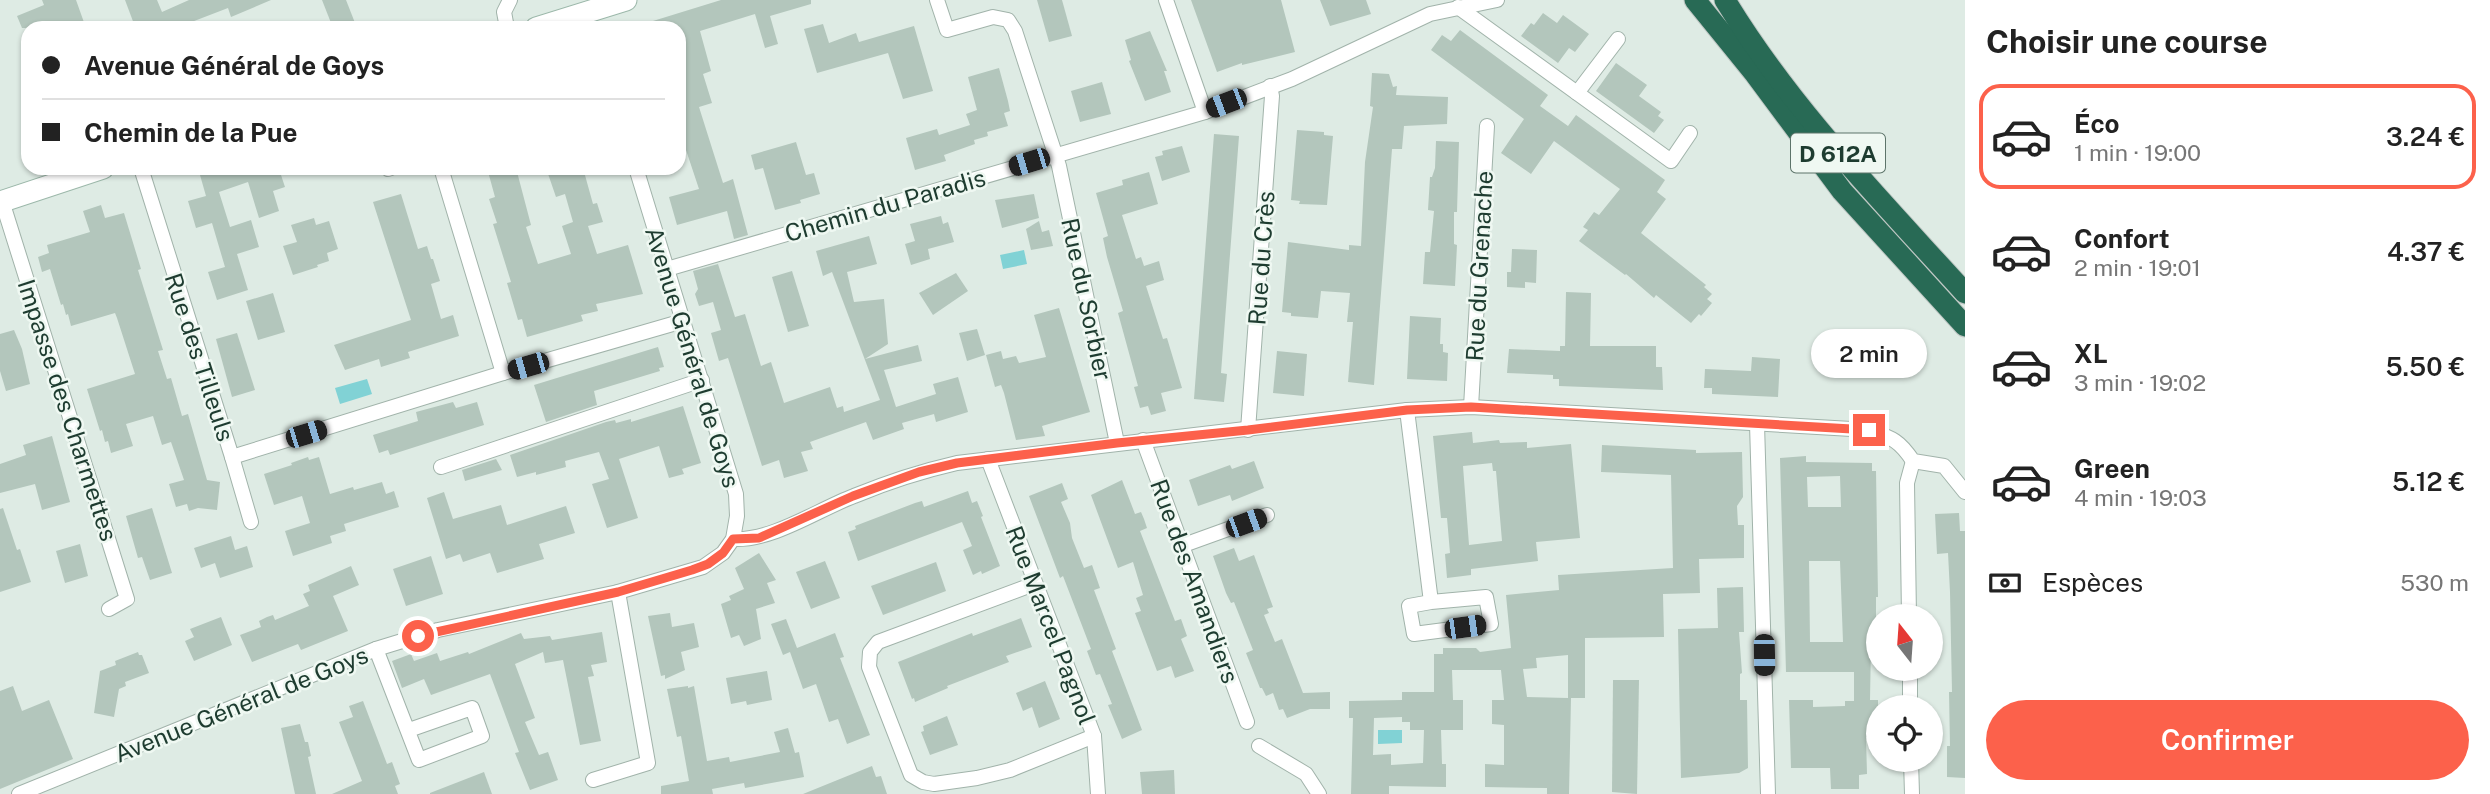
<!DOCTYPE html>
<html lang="fr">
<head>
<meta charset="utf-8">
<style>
  :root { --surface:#fff; --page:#f6f6f6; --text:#222; --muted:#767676; --line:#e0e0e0; --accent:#fc614b }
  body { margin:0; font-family:"Public Sans",sans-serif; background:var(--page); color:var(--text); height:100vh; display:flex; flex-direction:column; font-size:26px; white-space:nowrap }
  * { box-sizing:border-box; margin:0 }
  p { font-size:23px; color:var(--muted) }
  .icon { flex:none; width:38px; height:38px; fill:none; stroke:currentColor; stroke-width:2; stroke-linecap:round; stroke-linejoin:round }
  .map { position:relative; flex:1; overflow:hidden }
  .details { display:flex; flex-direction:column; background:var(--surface); width:525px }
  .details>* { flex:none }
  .guide { position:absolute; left:21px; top:21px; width:665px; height:154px; border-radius:21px; box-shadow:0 2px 5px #0004; display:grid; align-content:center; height:154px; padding:0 21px; background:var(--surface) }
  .needle { width:46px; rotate:343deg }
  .fabs { position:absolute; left:1866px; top:604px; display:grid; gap:14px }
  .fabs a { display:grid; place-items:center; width:77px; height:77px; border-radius:50%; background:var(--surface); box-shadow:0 2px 5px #0004; font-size:35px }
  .end { position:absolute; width:32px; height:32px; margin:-16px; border:9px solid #fc614b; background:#fff; box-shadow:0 0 0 4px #fff }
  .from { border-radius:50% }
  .bubble { position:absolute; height:49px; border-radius:24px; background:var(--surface); box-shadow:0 2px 5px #0004; font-size:23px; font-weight:600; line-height:49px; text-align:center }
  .car { position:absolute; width:21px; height:42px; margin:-21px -10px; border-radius:9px; box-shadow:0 0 5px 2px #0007; background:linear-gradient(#222 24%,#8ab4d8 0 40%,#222 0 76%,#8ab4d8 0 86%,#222 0) }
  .guide b { display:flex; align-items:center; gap:24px; height:66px; font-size:26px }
  .guide b+b { border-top:2px solid var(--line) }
  .guide i { width:18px; height:18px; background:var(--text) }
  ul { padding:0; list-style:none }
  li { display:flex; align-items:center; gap:21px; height:105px; margin:0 14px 10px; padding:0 7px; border:4px solid transparent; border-radius:21px }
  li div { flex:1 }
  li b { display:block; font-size:26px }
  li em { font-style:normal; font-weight:600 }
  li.on { border-color:var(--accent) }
  li>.icon { width:63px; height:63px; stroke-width:1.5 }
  h2 { padding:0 21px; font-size:32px; line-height:84px }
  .pay { display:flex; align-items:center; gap:18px; height:77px; padding:0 21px; font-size:26px }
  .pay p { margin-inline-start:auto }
  .action { display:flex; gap:14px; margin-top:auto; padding:14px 21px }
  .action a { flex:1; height:80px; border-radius:42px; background:var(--accent); color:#fff; font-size:28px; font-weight:600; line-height:80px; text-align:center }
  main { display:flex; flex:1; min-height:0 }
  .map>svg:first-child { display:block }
</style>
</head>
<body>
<main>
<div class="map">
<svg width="1965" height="794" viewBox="0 0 1965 794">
  <rect width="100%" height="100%" fill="#deebe4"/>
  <g fill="#81d2d5">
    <polygon points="1024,250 1027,264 1003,269 1000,255"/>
    <polygon points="367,379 372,394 340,404 335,388"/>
    <polygon points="1378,730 1402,730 1402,743 1378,744"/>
  </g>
  <g fill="#b3c6bc" fill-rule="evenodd">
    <polygon points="42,0 76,0 86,28 22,28 17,16 44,5"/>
    <polygon points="125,0 157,0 162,12 189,0 271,0 231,17 228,8 176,28 124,28 134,24"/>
    <polygon points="322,0 346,0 357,28 333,28"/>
    <polygon points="721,0 811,0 811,4 770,16 778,44 765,48 755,14 700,31 711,71 703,74 712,103 699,107 723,183 733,179 748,235 734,239 727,211 677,225 669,197 699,189 684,144 679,145 679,28 640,28 640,25"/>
    <polygon points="1037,0 1062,0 1072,36 1049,42"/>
    <polygon points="1191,0 1281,0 1295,52 1242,65 1242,63 1217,72"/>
    <polygon points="1320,0 1366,0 1371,14 1330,26"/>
    <polygon points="1543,13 1557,23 1563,15 1589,34 1575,52 1569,48 1558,63 1521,36 1531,23 1534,25"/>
    <polygon points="823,24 829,43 856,33 859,42 914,26 933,91 903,99 888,53 817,73 804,29"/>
    <polygon points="1460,30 1548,95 1540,106 1568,126 1576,115 1665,180 1657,192 1666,199 1641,233 1706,285 1704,287 1712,294 1707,299 1712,303 1701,316 1699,314 1691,323 1656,295 1654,298 1626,274 1625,275 1579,241 1588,230 1583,227 1594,212 1599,215 1620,189 1554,141 1531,174 1501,153 1524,119 1431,50 1442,35 1451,41"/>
    <polygon points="1150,31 1167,71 1164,71 1171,92 1145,101 1129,61 1131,60 1125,40"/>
    <polygon points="1616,63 1647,85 1639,96 1661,112 1658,116 1664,120 1654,133 1596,91"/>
    <polygon points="999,68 1008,101 1010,111 1004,113 1008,126 987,132 988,136 974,140 975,144 944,155 946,161 915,170 906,138 937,129 939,135 970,125 966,114 977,110 968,77"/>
    <polygon points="1372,73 1389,74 1393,87 1397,86 1396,95 1448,97 1447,124 1404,126 1402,149 1392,149 1374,385 1348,382 1353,322 1347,322 1350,293 1321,291 1318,318 1291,316 1291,313 1282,312 1288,242 1349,250 1349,245 1361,246 1365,162 1373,107 1370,106"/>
    <polygon points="1102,82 1111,114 1080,122 1071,91"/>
    <polygon points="1297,130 1324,132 1324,135 1333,136 1327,205 1299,204 1300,201 1291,200"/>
    <polygon points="1214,134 1239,136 1221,373 1227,374 1224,402 1194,399"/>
    <polygon points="1436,141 1459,142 1457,212 1454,212 1454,244 1457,245 1455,286 1423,284 1425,252 1430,252 1434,211 1428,210 1430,177 1432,177 1435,168"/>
    <polygon points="796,142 806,175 814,173 820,194 800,200 801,203 775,210 763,168 755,170 751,155"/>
    <polygon points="1182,146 1190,172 1162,181 1155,157 1163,155 1162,151"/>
    <polygon points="198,168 282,168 283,171 280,172 285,187 273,191 279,211 259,218 248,182 219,192 230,227 251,220 259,247 237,254 248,290 217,300 208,272 225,267 217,240 212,223 196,228 188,201 206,196"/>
    <polygon points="487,168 516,168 531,225 526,227 538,264 571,254 562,226 573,222 565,194 556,197 546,168 583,168 593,204 597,203 603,222 588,226 597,254 628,245 643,294 596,304 598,311 581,315 583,321 527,337 522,319 518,320 507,283 511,282 493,224 497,223 489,199 495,197"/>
    <polygon points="1149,172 1158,204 1122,215 1136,259 1141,257 1144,266 1159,261 1164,280 1146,286 1163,339 1167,338 1182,388 1161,393 1166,411 1151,415 1148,406 1140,408 1134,387 1138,386 1118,313 1123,311 1107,257 1103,238 1108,236 1096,193 1123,185 1122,180"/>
    <polygon points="401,194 418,249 427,246 431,259 433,259 440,281 431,284 441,319 453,315 459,336 408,352 410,358 381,367 379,359 345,370 334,345 411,320 373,202"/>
    <polygon points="1034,194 1039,218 1002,228 995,200"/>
    <polygon points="101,205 105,218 124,213 141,269 138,270 163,350 158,351 167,379 171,378 182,416 188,414 207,480 220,482 217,510 198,508 189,511 187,504 176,507 169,484 184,480 171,442 162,445 153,416 126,424 133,446 111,453 108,441 105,442 102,430 100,431 87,389 135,374 117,318 115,313 71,326 68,314 66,315 63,304 61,305 50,269 42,272 38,257 49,253 47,245 90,232 83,211"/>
    <polygon points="941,216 943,224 948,222 954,242 928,249 930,259 911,265 905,244 915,241 910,224"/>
    <polygon points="314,218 316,225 329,221 338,249 327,253 329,261 317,265 318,267 293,275 283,246 297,242 291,225"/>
    <polygon points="1039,221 1042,232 1049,230 1053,246 1031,250 1026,229"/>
    <polygon points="869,236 877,264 847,272 854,302 884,299 888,344 865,359 918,345 922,361 884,370 896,407 936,394 933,384 958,377 968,412 936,422 934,414 902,423 904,429 873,440 866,422 810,442 813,449 801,452 808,471 784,478 779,460 762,466 728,358 719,361 711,333 721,330 713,302 699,306 695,294 698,289 693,271 718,264 735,317 745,314 761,366 771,362 784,403 830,387 837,408 843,406 844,412 880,400 832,272 823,276 816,251"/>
    <polygon points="1512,249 1537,250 1536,283 1525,282 1525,288 1507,287 1507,272 1511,272"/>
    <polygon points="792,271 809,326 788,332 772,277"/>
    <polygon points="956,273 968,291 933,315 919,293"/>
    <polygon points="1566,292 1591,293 1590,346 1656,346 1656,367 1662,367 1663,390 1559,386 1559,379 1553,379 1553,375 1507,373 1509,349 1560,351 1560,346 1565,346"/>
    <polygon points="273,293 285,332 258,340 246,301"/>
    <polygon points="1059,308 1090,412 1042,426 1045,436 1016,440 1004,393 1001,385 995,387 986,355 1001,351 1003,359 1016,356 1019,363 1046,357 1034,315"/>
    <polygon points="1410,316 1441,318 1440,344 1443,344 1443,352 1448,353 1447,381 1407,379"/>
    <polygon points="977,329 985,355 967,361 959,333"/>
    <polygon points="14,330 22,349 30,384 6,391 0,371 0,334"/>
    <polygon points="237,333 255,390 232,397 216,339"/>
    <polygon points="658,347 664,367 659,368 660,371 594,391 597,405 546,422 534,385"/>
    <polygon points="1277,351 1307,354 1304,396 1273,393"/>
    <polygon points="1752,357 1780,359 1778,397 1712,394 1712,388 1704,388 1705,369 1751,371"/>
    <polygon points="453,402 456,408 477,402 484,425 390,455 388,450 379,453 373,435 418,421 416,412"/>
    <polygon points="683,406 701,463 682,469 684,474 669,478 659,446 619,459 638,518 607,528 592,484 609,479 599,452 565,461 566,467 536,475 536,472 517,477 510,455 606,422 615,420 616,423 631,419 631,422"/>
    <path d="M1472,432L1473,443L1499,440L1500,443L1527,442V448L1571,444L1580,538L1536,542L1538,561L1471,569V575L1447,578L1445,554L1450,553L1447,518H1441L1433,436ZM1492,463L1493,471H1496L1502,541L1469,545L1463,466Z"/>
    <polygon points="52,436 70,502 42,510 35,484 0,493 0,464 26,455 23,445"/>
    <path d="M1602,445L1696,450V453L1742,452L1743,497L1737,506L1738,525H1744V558L1699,559L1700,593L1663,594L1664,637L1585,638V698H1571L1569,794H1547V788L1485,787V764L1504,765V725L1492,724V700H1504L1501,670H1452L1453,700H1463V730H1441L1442,764H1446V787L1389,786V794H1351L1353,718H1349V701L1402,700V692H1434V654H1443V648H1476L1480,652L1511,648L1506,595L1559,590L1558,575L1673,568L1671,475L1601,472ZM1568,655V698L1527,697L1523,669L1537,668L1536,658ZM1402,717V722H1410V730H1424L1423,763L1391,765V754L1373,755L1374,718Z"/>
    <path d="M1806,456V462L1872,463V471H1876L1878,597H1876V642L1871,643L1870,700H1878V736L1866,737L1867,774L1859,775V789H1831L1830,768H1791L1789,700H1813V707L1845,706V701H1854V672H1786L1780,458ZM1840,476L1841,507H1808L1807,477ZM1809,561H1840L1843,642H1810Z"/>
    <polygon points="308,457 309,460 319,457 330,494 353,487 354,490 382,482 386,494 394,491 399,507 344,524 346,531 330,536 332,543 293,556 285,531 310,523 302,496 274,505 264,474 292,465 291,463"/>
    <polygon points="496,459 502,470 465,481 462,470"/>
    <polygon points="1254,461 1264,488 1232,501 1230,495 1198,506 1189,480 1230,465 1232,469"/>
    <polygon points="1122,480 1135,514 1141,512 1144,519 1147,528 1140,531 1175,621 1181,619 1187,636 1181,639 1194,671 1175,678 1171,666 1157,671 1135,613 1141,611 1136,598 1143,595 1133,562 1118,568 1091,495"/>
    <polygon points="1062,483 1068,499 1061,502 1070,523 1072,538 1084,568 1092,565 1100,588 1094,590 1116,649 1112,651 1142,730 1122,739 1108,705 1112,704 1100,674 1096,675 1087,651 1091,649 1063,576 1060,578 1029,496"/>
    <polygon points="968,491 972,503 977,501 983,516 981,517 1000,566 982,574 981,571 973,575 963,550 972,546 962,522 858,561 848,532 856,529 855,526 915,503 922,501 924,507"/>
    <polygon points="444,492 453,519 501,505 507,525 566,506 575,533 539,544 544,559 497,573 490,553 463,562 460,554 446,559 427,498"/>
    <polygon points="3,508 17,550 20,549 31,582 0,592 0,509"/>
    <polygon points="152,508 172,573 150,580 142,557 138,558 126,516"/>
    <polygon points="1959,513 1960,531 1965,531 1965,778 1947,777 1947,746 1950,746 1949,692 1952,692 1950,592 1948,553 1937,554 1935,514"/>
    <polygon points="231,536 235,550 247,546 253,567 220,578 215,563 201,568 194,548"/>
    <polygon points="80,544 88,576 65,583 56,551"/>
    <polygon points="1234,548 1239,561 1254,555 1273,607 1267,609 1269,613 1264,615 1275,642 1282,639 1303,693 1330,692 1330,709 1310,709 1287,718 1283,709 1279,710 1273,693 1266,696 1262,688 1260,688 1246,653 1253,650 1234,602 1231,603 1226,593 1213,556"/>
    <polygon points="759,553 776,580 767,583 775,603 756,609 761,639 744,646 739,635 731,638 721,604 731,600 729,596 744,589 735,568"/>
    <polygon points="431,556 443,594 406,606 393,569"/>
    <polygon points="825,561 840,598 811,609 796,572"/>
    <polygon points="936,562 946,591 883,615 871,586"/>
    <polygon points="351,566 359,585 333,596 348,631 301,650 298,644 252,662 240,635 261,627 259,621 267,617 273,615 275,620 309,606 303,594 310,591 308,585"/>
    <polygon points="1743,587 1744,632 1739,632 1742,673 1740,674 1740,700 1747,700 1748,768 1739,773 1681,778 1678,629 1718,628 1717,588"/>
    <polygon points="670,613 672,627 694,623 699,647 681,652 685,670 665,679 665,675 661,676 648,616"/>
    <polygon points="221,617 232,645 194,661 185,641 194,637 190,629"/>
    <polygon points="1021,618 1032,647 1006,656 1009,662 947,686 948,688 915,702 914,698 912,699 898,662 972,633 973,636"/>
    <polygon points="786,619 797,648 835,633 844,657 840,658 870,735 847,744 838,719 829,722 816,684 803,689 790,652 783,655 771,624"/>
    <polygon points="602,632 607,662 591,665 594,676 588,677 601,741 580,745 563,660 545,663 543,652 515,664 535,718 525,722 539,755 548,752 558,780 530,790 515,753 519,752 490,674 431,695 424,679 402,688 392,661 411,654 414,661 437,653 440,661 468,652 469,654 521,633 524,639 550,636 552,640"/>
    <polygon points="138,652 139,655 142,655 149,673 125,682 126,686 119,689 114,717 94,713 100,671 116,665 115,661"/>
    <polygon points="767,671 772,700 747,705 746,701 731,704 726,678"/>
    <polygon points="1613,680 1639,680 1637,794 1612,792"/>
    <polygon points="1045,681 1060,719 1039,728 1032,707 1023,711 1016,693"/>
    <polygon points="13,686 22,711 49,700 73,759 0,789 0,691"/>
    <polygon points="688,686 688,688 694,686 707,761 729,757 730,762 780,752 774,732 788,728 795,753 799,752 804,777 745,788 744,783 712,789 713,794 661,794 661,786 689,781 681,736 677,737 667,689"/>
    <polygon points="363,701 387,764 392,762 400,784 395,786 398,794 332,794 362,781 339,722 353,717 349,706"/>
    <polygon points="947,716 958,745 930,755 921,732 924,731 923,726"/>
    <polygon points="300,724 305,742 308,742 311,756 308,757 316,794 295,794 281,728"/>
    <polygon points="872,766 876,777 881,776 887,794 803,794"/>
    <polygon points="1174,770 1175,794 1142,794 1140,772"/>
    <polygon points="484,772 492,794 430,794 430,793"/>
  </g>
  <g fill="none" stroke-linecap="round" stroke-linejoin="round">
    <defs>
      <g id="street">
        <polyline points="937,0 947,30 993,17 1008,20 1015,31 1059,166 1117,443"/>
        <polyline points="1166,0 1205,112"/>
        <polyline points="1458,7 1671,161 1690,133"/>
        <polyline points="507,28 504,12 510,0"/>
        <polyline points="1577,93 1618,39"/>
        <polyline points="141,168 232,457 503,373 683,321"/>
        <polyline points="441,168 503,373"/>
        <polyline points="388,169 391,168"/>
        <polyline points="2,201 127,599 109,609"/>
        <polyline points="667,269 1205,112 1292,79 1430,14 1497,0"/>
        <polyline points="1471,407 1487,126"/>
        <polyline points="1407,410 1431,602 1409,606 1414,634 1491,624 1486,597 1431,602"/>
        <polyline points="1757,424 1768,794"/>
        <polyline points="1248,430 1272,96 1270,86"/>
        <polyline points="1143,440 1247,722"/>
        <polyline points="232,457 251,522"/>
        <polyline points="988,459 1094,736 1098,794"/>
        <polyline points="441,467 702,380"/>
        <path d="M733,539C773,541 817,510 854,496C888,482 922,471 957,463L1407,410L1471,407L1869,430C1892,438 1899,440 1913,461L1944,466L1965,492"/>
        <polyline points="1181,546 1267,515"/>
        <polyline points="1034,584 878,642 870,652 869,667 911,775 923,782 934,784 977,778 1010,770 1094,736"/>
        <polyline points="1909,616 1907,483 1913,461"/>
        <polyline points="376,649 419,760 482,736 472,708 409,730"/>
        <polyline points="1910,668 1910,707"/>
        <polyline points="1259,746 1306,774 1319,794"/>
        <polyline points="1911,760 1912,794"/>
        <polyline points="593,780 648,763 618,592"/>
        <polyline points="19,794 376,649 438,630 618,592 703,567 723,553 733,539 737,516 736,494 636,168"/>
      </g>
      <g id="secondary">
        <polyline points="536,28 626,0"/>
        <polyline points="0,202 103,168"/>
      </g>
      <g id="highway">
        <polyline points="1695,0 1755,74 1842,191 1965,326"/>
        <path d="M1725,0C1791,109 1880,199 1965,293"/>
      </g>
    </defs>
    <use href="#street" stroke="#a1b3aa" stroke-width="16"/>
    <use href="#secondary" stroke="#9cb8aa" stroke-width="23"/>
    <use href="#highway" stroke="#c0c8c5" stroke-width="23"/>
    <use href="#street" stroke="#fff" stroke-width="14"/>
    <use href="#secondary" stroke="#fff" stroke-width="21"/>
    <use href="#highway" stroke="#286a55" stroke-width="21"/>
  </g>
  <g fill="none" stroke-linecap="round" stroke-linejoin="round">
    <polyline stroke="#fc614b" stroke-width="9" points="418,636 618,592 692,570 708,564 723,553 733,539 759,538 853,496 919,472 957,463 1117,443 1248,430 1407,410 1471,407 1869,430"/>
  </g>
  <g text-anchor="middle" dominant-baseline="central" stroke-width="5" stroke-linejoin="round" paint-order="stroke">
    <rect fill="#eff8f2" stroke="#5d746a" stroke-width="2" x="1791" y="133.5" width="94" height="39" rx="5"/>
    <g font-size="23" font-weight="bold" fill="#1e3c30">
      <text x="1838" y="153">D 612A</text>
    </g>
    <g font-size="24" fill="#1e3c30" stroke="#eff8f2">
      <text transform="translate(885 205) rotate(-16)">Chemin du Paradis</text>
      <text transform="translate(1261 258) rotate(-86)">Rue du Crès</text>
      <text transform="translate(1479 266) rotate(-87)">Rue du Grenache</text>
      <text transform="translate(1087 299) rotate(78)">Rue du Sorbier</text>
      <text transform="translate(200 357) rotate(72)">Rue des Tilleuls</text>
      <text transform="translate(693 357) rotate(73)">Avenue Général de Goys</text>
      <text transform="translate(68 410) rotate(72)">Impasse des Charmettes</text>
      <text transform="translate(1195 581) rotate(70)">Rue des Amandiers</text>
      <text transform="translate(1051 625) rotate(69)">Rue Marcel Pagnol</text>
      <text transform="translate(241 704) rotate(-22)">Avenue Général de Goys</text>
    </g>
  </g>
</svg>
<div class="fabs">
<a><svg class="needle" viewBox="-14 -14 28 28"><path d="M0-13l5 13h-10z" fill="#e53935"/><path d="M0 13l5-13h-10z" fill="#767676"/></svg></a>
<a><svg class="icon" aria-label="locate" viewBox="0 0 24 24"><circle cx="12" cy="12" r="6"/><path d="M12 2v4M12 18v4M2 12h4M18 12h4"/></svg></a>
</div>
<i class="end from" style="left:418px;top:636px"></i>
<i class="end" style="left:1869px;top:430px"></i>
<div class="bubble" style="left:1811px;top:329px;width:116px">2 min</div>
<i class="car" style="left:1226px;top:103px;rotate:249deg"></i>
<i class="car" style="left:1029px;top:162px;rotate:253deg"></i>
<i class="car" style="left:528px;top:366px;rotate:254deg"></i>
<i class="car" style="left:306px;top:434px;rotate:73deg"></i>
<i class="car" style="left:1246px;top:523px;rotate:70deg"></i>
<i class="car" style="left:1465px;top:627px;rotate:82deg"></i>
<i class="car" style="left:1764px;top:655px;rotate:179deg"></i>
<div class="guide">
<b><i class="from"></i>Avenue Général de Goys</b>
<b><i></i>Chemin de la Pue</b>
</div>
</div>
<section class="details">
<h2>Choisir une course</h2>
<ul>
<li class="on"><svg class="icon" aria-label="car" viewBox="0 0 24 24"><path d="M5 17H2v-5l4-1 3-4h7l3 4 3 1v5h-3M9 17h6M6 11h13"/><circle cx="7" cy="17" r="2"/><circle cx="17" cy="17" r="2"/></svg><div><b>Éco</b><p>1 min · 19:00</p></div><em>3.24 €</em></li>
<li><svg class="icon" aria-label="car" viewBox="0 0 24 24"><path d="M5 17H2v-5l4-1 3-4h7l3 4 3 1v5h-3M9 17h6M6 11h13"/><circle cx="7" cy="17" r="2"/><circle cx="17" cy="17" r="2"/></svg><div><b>Confort</b><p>2 min · 19:01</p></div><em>4.37 €</em></li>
<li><svg class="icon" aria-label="car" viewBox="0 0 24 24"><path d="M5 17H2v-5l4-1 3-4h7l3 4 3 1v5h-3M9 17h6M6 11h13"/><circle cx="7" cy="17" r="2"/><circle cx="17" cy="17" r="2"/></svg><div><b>XL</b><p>3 min · 19:02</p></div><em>5.50 €</em></li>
<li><svg class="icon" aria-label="car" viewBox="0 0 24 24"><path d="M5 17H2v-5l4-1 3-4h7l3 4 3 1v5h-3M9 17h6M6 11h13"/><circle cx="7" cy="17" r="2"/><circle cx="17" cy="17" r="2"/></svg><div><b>Green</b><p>4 min · 19:03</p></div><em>5.12 €</em></li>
</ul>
<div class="pay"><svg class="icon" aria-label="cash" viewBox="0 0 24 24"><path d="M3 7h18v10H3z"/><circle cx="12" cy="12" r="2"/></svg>Espèces<p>530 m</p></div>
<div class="action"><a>Confirmer</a></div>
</section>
</main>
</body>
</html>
